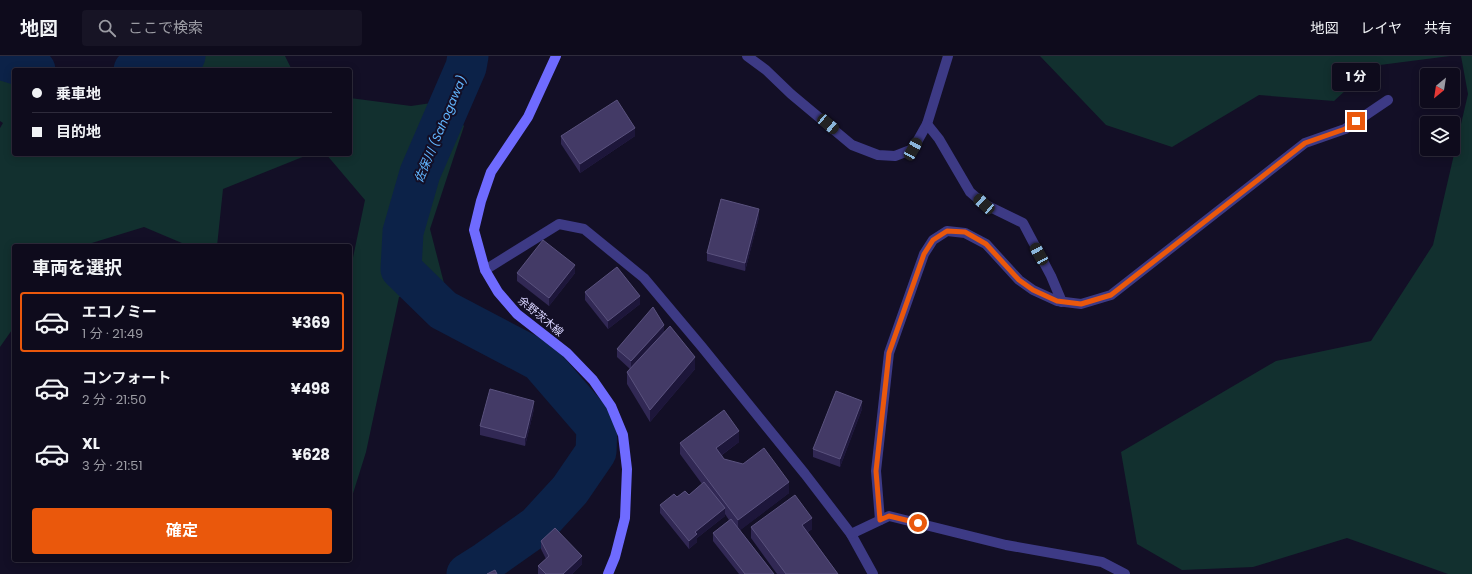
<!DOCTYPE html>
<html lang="ja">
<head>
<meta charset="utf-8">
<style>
  :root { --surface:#0e0b1c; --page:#171425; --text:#f1f3f6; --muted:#9b9ba3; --line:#2e2b3b; --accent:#ea580c }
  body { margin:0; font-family:Poppins,"Noto Sans JP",sans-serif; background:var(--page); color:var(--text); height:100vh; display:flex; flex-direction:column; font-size:15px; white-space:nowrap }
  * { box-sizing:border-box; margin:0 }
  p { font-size:13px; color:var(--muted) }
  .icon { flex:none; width:22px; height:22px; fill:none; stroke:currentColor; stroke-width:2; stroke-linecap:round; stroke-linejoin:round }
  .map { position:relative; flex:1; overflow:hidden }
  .sheet { position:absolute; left:12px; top:188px; width:340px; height:318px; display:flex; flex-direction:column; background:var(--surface); border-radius:4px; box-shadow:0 2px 10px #0003,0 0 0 1px var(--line) }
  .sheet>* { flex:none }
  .banner { position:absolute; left:12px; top:12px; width:340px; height:88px; border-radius:4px; box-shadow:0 2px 10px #0003,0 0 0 1px var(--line); display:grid; align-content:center; height:88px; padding:0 20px; background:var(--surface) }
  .needle { width:26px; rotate:210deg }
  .tools { position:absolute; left:1420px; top:12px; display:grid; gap:8px }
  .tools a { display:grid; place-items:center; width:40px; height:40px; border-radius:4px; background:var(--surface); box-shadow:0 2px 10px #0003,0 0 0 1px var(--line); font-size:20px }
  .end { position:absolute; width:18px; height:18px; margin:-9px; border:5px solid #ea580c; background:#fff; box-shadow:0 0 0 2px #fff }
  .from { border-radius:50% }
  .bubble { position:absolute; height:28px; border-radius:4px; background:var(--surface); box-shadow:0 2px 10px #0003,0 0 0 1px var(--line); font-size:13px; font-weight:700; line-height:28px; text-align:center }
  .car { position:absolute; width:12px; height:24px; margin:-12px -6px; border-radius:5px; box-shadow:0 0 3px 1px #0007; background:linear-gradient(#222 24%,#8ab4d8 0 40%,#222 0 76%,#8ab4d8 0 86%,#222 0) }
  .banner b { display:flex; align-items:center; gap:14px; height:38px; font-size:15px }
  .banner b+b { border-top:1px solid var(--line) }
  .banner i { width:10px; height:10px; background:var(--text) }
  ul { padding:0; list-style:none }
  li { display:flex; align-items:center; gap:12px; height:60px; margin:0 8px 6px; padding:0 12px; border:2px solid transparent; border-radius:4px }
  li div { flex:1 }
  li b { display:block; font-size:15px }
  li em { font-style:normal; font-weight:700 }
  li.selected { border-color:var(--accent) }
  li>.icon { width:36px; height:36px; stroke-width:1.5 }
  h2 { padding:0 20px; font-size:18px; line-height:48px }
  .button { display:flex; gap:8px; margin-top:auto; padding:8px 20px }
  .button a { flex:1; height:46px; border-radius:4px; background:var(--accent); color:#fff; font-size:16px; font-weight:700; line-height:46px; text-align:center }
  header { display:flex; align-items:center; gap:24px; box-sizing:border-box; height:56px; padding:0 20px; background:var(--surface); border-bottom:1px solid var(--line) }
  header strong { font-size:19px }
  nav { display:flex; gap:22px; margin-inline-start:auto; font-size:14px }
  .search { width:280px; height:36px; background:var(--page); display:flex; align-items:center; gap:10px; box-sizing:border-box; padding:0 14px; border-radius:4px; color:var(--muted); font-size:15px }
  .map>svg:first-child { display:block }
</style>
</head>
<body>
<header>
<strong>地図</strong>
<div class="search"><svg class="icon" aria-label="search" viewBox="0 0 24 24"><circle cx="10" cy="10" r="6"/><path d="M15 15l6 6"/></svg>ここで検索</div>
<nav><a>地図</a><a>レイヤ</a><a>共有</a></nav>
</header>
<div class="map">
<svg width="1472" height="518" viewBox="0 0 1472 518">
  <rect width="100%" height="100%" fill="#130f26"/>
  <g fill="#12302f">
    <polygon points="0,0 14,20 14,98 310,98 223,133 217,190 189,190 144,171 82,190 14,190 14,271 0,291 0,72 3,67 0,65"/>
    <polygon points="176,0 285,0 292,14 90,14 155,7"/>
    <polygon points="1040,0 1450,0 1372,10 1334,45 1259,39 1172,91 1106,69"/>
    <polygon points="1461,0 1472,0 1472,518 1448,518 1347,482 1253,511 1182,514 1137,488 1121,396 1276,305 1371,285 1433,189 1468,38"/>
    <polygon points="350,42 411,50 445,45 464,70 430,173 446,235 399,241 366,396 350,447 350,216 365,144 326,98 350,98"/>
  </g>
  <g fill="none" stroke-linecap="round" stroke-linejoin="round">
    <g stroke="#0c2248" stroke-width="41">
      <polyline points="0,3 35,14"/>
      <polyline points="134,14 185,0"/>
      <polyline points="467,518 486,506 537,470 570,434 596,396 597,371 540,305 443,254 401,213 403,176 420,117 466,11 468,0"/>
    </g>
    <g stroke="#3d3a85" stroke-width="10">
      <polyline points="747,0 766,14 791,38 852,89 878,99 895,100 913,93 927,68 948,0"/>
      <polyline points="927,68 939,83 970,136 984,148 1023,167 1051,220 1062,246"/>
      <polyline points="485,214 559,168 584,173 644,222 702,291 805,418 851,478 873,518"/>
      <polyline points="880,464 876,415 889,297 924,198 933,184 947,175 965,177 986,188 1019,224 1033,234 1057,245 1081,248 1111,239 1305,87 1345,73 1388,44"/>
      <polyline points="851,478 889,460 1006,489 1102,506 1125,518"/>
    </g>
    <polyline stroke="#6f6bff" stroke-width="10" points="556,0 528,61 491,116 481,145 474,174 485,214 498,236 517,258 567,297 593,324 611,350 623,379 627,413 625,462 615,501 608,518"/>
  </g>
  <g fill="#312854">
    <polygon points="561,80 635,80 580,117 561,88"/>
    <polygon points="759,161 745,215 707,205 707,197"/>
    <polygon points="517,217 575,217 549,250 517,225"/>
    <polygon points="585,236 640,248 608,273 585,244"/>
    <polygon points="664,275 695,313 650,366 627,328 627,316 630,313 617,301 617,293"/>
    <polygon points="534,353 525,390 480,379 480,370"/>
    <polygon points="862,353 840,411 813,401 813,393"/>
    <polygon points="739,386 722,399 724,403 789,437 740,474 774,518 739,518 713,485 713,477 729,464 725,458 725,460 697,482 697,486 689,493 660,457 660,449 677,441 689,439 702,428 680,398 680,387"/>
    <polygon points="751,471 812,473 808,476 838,518 777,518 751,482"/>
    <polygon points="541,485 582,508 572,518 538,518 538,510 546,503 541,493"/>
  </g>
  <g fill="#1d163a">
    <polygon points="635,72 635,80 580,117 580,108"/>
    <polygon points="759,153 759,161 745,215 745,207"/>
    <polygon points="575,209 575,217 549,250 549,242"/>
    <polygon points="640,240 640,248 608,273 608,265"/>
    <polygon points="664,269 664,277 631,313 631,305"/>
    <polygon points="695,301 695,313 650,366 650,354"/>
    <polygon points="534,345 534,353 525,390 525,382"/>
    <polygon points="862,345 862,353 840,411 840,403"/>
    <polygon points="739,375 739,386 716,403 716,392"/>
    <polygon points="789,426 789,437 738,476 738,464"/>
    <polygon points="725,452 725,460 697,482 697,486 689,493 689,485 695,476"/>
    <polygon points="812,462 812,473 802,480 802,469"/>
    <polygon points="582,500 582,508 572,518 563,518"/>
  </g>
  <g fill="#433a66" stroke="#5a527e">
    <polygon points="617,44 635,72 580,108 561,80"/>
    <polygon points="721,143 759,153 745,207 707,197"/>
    <polygon points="543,184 575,209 549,242 517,217"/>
    <polygon points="617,211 640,240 608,265 585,236"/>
    <polygon points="653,251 664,269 631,305 617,293"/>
    <polygon points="670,270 695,301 650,354 627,316"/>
    <polygon points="490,333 534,345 525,382 480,370"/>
    <polygon points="836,335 862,345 840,403 813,393"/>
    <polygon points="724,354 739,375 716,392 724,403 743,408 764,392 789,426 738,464 680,387"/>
    <polygon points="704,426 725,452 695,476 697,478 689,485 660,449 674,438 677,441 685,435 689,439"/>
    <polygon points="795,439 812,462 802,469 838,518 786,518 751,471"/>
    <polygon points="731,463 774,518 745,518 713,477"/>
    <polygon points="555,472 582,500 563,518 546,518 538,510 549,500 541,485"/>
    <polygon points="495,514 497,518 487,518"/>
  </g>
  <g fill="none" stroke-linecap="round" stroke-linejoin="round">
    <polyline stroke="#ea580c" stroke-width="5" points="918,467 889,460 880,464 876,415 889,297 924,198 933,184 947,175 965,176 986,188 1019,224 1033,234 1057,245 1081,248 1111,239 1305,87 1345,73 1356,65"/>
  </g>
  <g text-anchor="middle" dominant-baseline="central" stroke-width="4" stroke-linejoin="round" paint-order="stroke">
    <g font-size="11" fill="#d9d4ff" stroke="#130f26">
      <text transform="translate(541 260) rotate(40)">余野茨木線</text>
    </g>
    <g font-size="12" font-style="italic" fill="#62b6ff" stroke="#130f26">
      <text transform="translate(440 73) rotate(-67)">佐保川 (Sahogawa)</text>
    </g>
  </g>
</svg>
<div class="tools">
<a><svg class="needle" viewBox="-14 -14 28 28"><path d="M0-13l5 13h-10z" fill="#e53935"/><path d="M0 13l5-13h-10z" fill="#9b9ba3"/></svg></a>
<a><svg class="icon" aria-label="layers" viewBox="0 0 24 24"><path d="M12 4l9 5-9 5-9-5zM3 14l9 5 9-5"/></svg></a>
</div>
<i class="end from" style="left:918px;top:467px"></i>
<i class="end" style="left:1356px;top:65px"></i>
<div class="bubble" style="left:1332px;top:7px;width:48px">1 分</div>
<i class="car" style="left:828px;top:68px;rotate:130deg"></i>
<i class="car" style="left:913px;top:93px;rotate:29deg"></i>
<i class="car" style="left:984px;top:148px;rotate:312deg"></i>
<i class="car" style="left:1039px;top:198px;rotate:331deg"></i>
<div class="banner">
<b><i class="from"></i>乗車地</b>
<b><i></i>目的地</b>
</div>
<section class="sheet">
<h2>車両を選択</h2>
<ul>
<li class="selected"><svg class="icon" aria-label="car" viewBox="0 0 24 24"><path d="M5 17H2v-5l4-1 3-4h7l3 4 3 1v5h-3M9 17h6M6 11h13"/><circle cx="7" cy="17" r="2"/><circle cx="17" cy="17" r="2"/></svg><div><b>エコノミー</b><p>1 分 · 21:49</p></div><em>¥369</em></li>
<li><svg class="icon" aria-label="car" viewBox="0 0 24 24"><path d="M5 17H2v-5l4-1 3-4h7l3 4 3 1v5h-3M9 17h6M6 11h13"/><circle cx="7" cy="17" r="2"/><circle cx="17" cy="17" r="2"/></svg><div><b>コンフォート</b><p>2 分 · 21:50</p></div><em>¥498</em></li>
<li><svg class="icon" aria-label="car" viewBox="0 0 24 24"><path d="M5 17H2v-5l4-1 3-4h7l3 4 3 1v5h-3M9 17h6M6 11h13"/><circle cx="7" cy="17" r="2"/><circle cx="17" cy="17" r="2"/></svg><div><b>XL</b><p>3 分 · 21:51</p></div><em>¥628</em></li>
</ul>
<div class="button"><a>確定</a></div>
</section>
</div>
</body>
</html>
